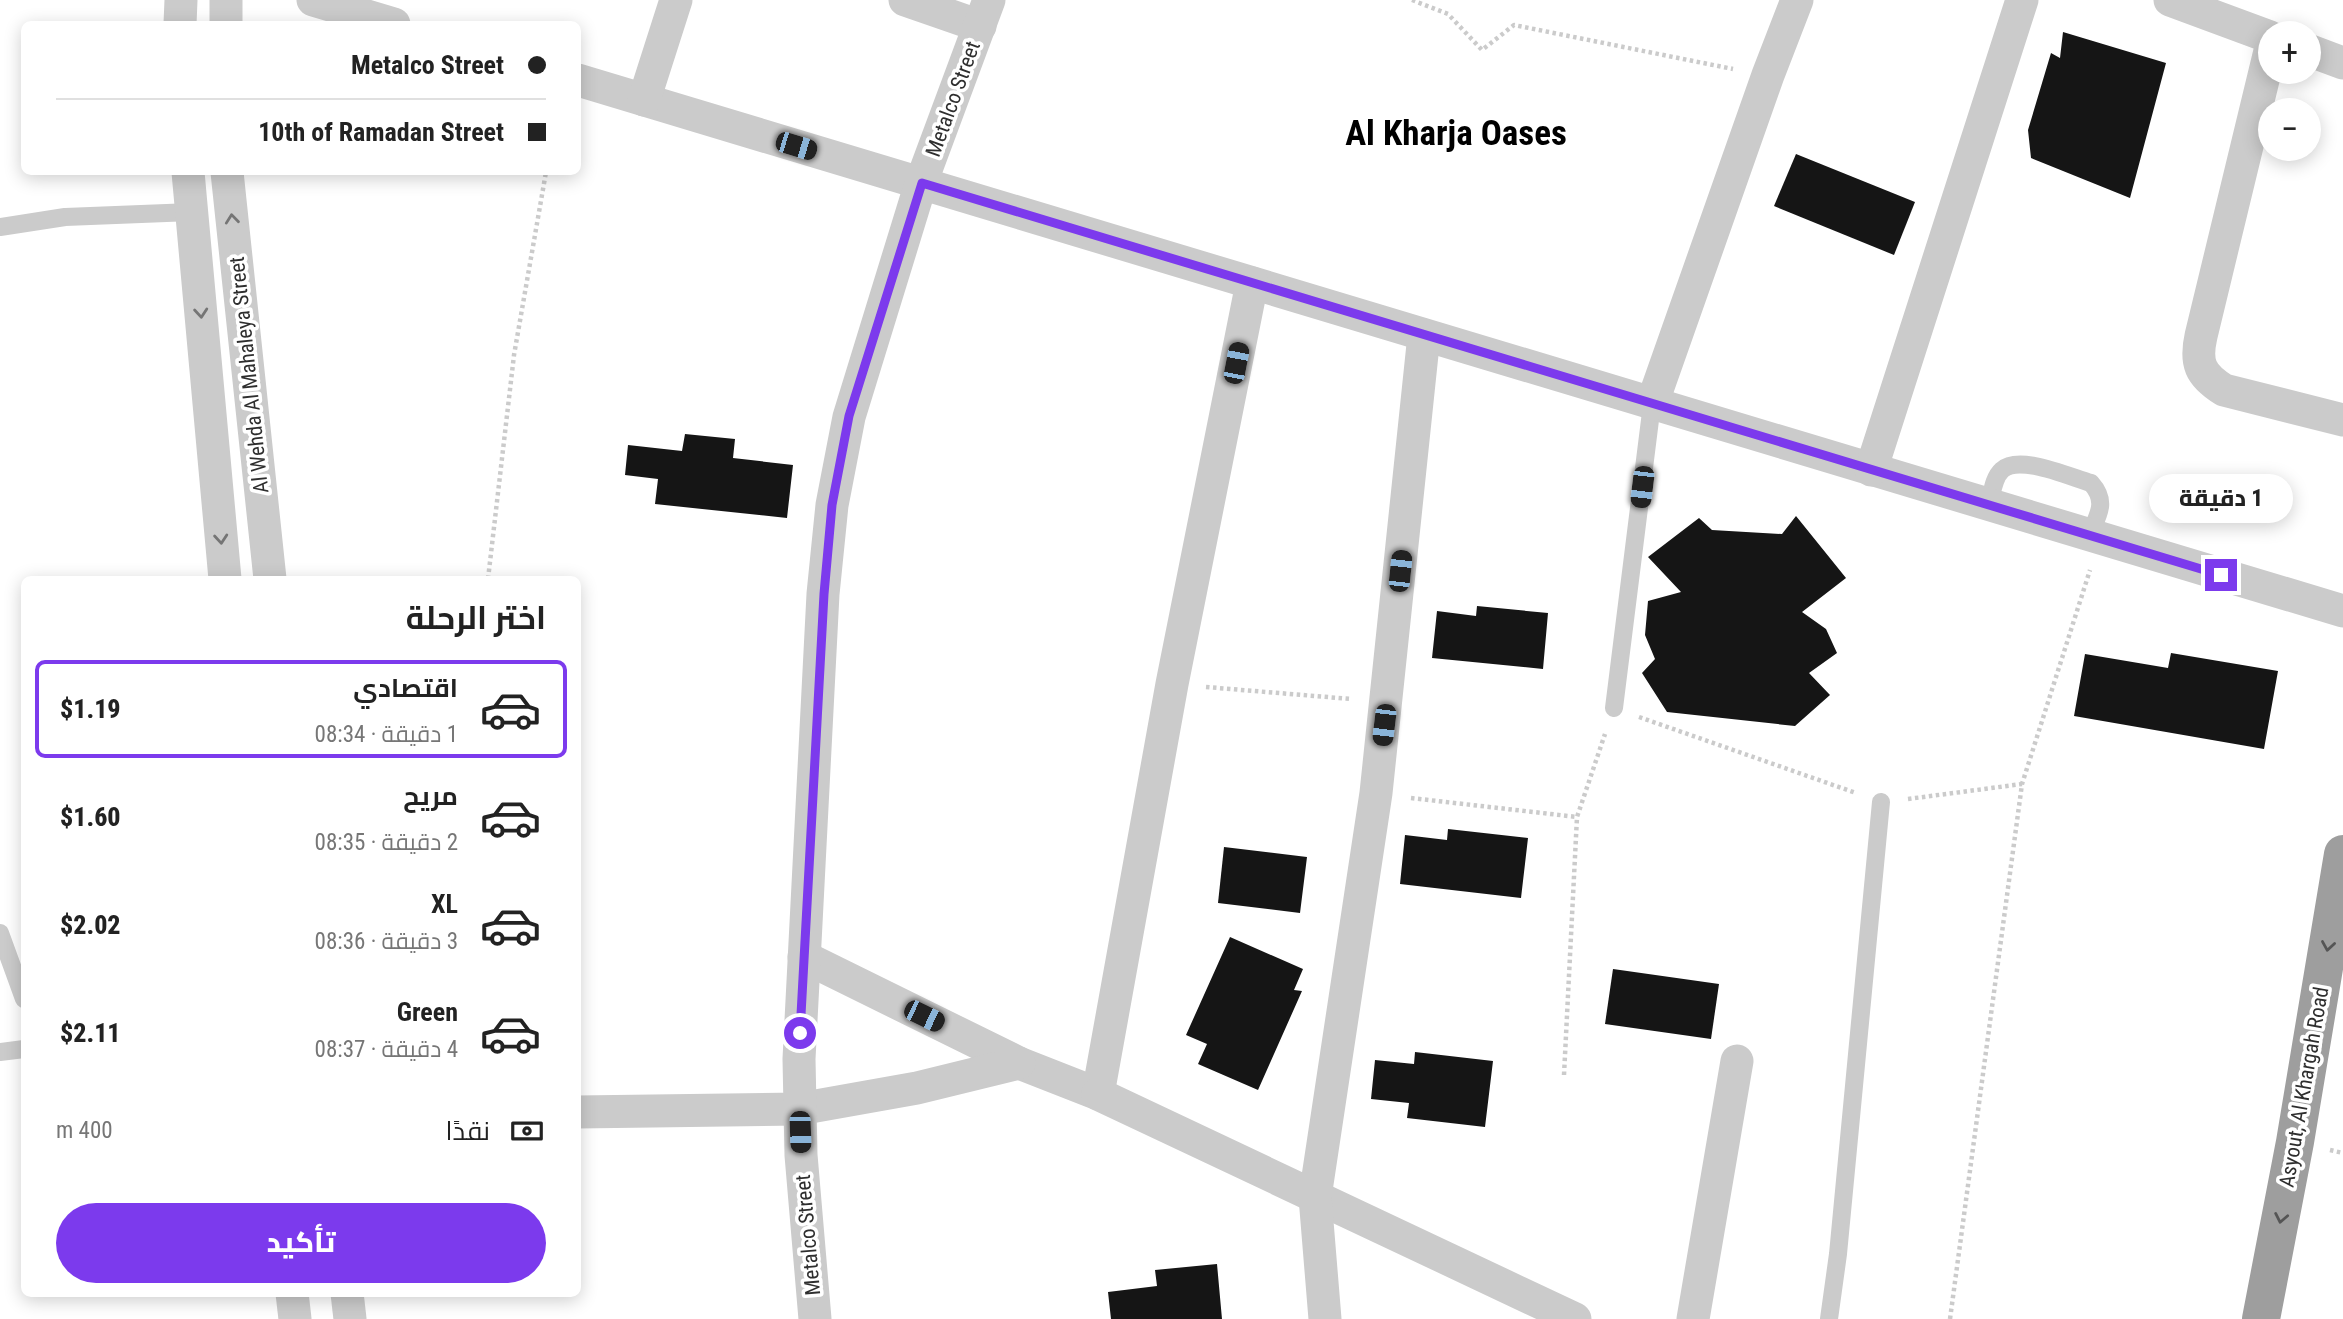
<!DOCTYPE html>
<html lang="ar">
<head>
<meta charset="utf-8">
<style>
  :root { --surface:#fff; --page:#f6f6f6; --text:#222; --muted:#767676; --line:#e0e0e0; --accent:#7c3aed }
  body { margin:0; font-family:"Roboto Condensed",Cairo,sans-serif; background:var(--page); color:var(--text); direction:rtl; height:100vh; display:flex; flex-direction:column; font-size:26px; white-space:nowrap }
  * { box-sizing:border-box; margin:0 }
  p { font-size:23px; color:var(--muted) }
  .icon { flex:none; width:38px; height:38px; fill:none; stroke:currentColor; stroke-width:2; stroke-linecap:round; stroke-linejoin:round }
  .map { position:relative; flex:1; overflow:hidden; direction:ltr }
  .panel { position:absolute; left:21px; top:576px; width:560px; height:721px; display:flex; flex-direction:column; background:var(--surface); border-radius:10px; box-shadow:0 4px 18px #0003; direction:rtl }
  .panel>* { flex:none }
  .top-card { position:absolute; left:21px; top:21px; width:560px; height:154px; border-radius:10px; box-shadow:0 4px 18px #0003; direction:rtl; display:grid; align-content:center; height:154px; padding:0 35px; background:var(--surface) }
  .buttons { position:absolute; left:2258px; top:21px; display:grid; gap:14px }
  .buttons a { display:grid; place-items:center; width:63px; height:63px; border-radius:50%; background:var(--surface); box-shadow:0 4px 18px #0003; font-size:35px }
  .end { position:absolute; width:32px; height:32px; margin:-16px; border:9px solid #7c3aed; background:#fff; box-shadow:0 0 0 4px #fff }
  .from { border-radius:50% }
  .bubble { position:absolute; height:49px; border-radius:24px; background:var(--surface); box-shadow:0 4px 18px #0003; font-size:23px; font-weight:800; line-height:49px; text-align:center; direction:rtl }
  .car { position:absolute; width:21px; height:42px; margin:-21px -10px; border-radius:9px; box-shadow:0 0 5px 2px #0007; background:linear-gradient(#222 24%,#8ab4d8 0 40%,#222 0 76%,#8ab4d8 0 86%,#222 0) }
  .top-card b { display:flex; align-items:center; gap:24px; height:66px; font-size:26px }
  .top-card b+b { border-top:2px solid var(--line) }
  .top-card i { width:18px; height:18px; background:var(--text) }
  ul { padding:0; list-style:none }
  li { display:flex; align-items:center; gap:21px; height:98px; margin:0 14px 10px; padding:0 21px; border:4px solid transparent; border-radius:10px }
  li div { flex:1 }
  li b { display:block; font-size:26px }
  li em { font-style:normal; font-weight:800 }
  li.on { border-color:var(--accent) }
  li>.icon { width:63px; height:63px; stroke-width:1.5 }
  h2 { padding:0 35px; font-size:32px; line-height:84px }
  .pay { display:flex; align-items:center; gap:18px; height:77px; padding:0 35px; font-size:26px }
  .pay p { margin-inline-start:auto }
  .action { display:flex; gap:14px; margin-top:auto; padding:14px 35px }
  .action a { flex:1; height:80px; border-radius:42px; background:var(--accent); color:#fff; font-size:28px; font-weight:800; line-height:80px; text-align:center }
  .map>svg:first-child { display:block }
</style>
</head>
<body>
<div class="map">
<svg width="2343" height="1319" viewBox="0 0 2343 1319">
  <rect width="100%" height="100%" fill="#fff"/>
  <g fill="#151515">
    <polygon points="2063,32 2166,63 2130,198 2031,158 2028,130 2051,53 2060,58"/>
    <polygon points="1796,154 1915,202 1894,255 1774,206"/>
    <polygon points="685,434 735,439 733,458 793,465 787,518 655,504 658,479 625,475 628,445 682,451"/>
    <polygon points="1796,516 1846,578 1802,612 1826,629 1837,653 1809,673 1830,695 1795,726 1667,712 1642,673 1655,659 1645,635 1648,601 1681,592 1648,557 1699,518 1712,530 1782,534"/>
    <polygon points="1477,606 1548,613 1543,669 1432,658 1437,611 1476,616"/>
    <polygon points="2171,653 2278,671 2264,749 2074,716 2085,654 2168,668"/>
    <polygon points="1448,829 1528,838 1521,898 1400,884 1405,835 1447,840"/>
    <polygon points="1224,847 1307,857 1300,913 1218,903"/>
    <polygon points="1230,937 1303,969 1294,990 1302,991 1258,1090 1198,1064 1207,1044 1186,1035"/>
    <polygon points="1613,969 1719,984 1711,1039 1605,1024"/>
    <polygon points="1415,1052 1493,1061 1485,1127 1407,1118 1409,1103 1371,1099 1375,1060 1414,1064"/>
    <polygon points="1217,1264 1222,1319 1111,1319 1108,1292 1157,1286 1155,1270"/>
  </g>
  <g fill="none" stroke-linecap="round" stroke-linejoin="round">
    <g stroke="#cbcbcb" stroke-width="4.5" stroke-dasharray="3.5 3.5" stroke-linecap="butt">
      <polyline points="1412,0 1448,14 1482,50 1514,25 1733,69"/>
      <polyline points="488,579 514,355 546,172"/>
      <polyline points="1206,687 1351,699"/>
      <polyline points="1639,717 1856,793"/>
      <polyline points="1411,798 1577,817"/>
      <polyline points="1908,799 2022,784"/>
      <polyline points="1564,1075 1577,817 1605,734"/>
      <polyline points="2330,1150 2343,1153"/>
      <polyline points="1950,1319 2022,784 2090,570"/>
    </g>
    <g stroke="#cbcbcb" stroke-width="18">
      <polyline points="0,227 65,217 192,212"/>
      <path d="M1989,505C1992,494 1993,478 2002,470C2019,454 2070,477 2091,483C2108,502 2098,515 2089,536"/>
      <polyline points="1614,708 1652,404"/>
      <polyline points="0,933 24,999"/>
      <polyline points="0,1052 24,1049"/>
      <polyline points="1829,1319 1838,1254 1881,802"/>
    </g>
    <g stroke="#cbcbcb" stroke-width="33">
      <polyline points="313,0 394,24"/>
      <polyline points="905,0 980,26"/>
      <polyline points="2170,0 2270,37"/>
      <polyline points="180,24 181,0"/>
      <polyline points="226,24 226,0"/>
      <polyline points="2308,50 2343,63"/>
      <path d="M2270,51L2201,336C2195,363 2200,375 2224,390L2343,420"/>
      <polyline points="578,80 2343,611"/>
      <polyline points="644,100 676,0"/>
      <polyline points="188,172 225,579"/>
      <polyline points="227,172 270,579"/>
      <polyline points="1652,404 1768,75 1797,0"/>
      <polyline points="1871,470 2022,0"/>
      <polyline points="804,957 1019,1063 1098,1094 1172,684 1252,283"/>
      <polyline points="1098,1094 1575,1319"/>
      <polyline points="578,1112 799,1109 917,1088 1019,1063"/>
      <polyline points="292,1293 295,1319"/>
      <polyline points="347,1293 350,1319"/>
      <polyline points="815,1319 801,1155 799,1059 823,594 832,505 849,417 921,183 989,0"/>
      <polyline points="1325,1319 1315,1197 1376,793 1424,335"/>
      <polyline points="1693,1319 1737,1061"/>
    </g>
    <polyline stroke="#9e9e9e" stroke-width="38" points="2261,1319 2295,1142 2343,854"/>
  </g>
  <defs><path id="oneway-chevron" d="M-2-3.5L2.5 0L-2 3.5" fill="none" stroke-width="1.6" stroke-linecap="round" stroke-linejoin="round" transform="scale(1.75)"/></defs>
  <g stroke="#757575">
    <use href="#oneway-chevron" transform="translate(232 219) rotate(-96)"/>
    <use href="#oneway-chevron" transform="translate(201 313) rotate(85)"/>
    <use href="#oneway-chevron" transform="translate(221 539) rotate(85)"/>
  </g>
  <g stroke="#555">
    <use href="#oneway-chevron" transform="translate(2328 946) rotate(99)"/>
    <use href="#oneway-chevron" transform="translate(2281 1218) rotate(101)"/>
  </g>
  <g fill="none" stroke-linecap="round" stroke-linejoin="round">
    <polyline stroke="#7c3aed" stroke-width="9" points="800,1033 824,594 832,505 849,416 922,183 2221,575"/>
  </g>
  <g text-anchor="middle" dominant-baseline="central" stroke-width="7" stroke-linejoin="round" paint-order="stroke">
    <g font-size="21" fill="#2e2e2e" stroke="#fff">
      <text transform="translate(953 99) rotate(-70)">Metalco Street</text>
      <text transform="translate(249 375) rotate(-96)">Al Wehda Al Mahaleya Street</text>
      <text transform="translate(2304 1087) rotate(-80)">Asyout, Al Khargah Road</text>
      <text transform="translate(808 1235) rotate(-95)">Metalco Street</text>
    </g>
    <g font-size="35" font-weight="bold" fill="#000" stroke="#fff">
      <text x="1456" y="133">Al Kharja Oases</text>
    </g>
  </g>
</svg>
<div class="buttons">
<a>+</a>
<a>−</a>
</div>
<i class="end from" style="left:800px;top:1033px"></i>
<i class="end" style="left:2221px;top:575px"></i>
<div class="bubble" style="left:2149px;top:474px;width:144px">1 دقيقة</div>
<i class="car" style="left:796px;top:146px;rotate:107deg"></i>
<i class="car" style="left:1236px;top:363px;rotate:11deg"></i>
<i class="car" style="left:1642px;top:487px;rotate:187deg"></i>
<i class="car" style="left:1400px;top:571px;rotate:6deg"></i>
<i class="car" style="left:1384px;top:725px;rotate:187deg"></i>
<i class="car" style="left:924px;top:1016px;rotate:116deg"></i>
<i class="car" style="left:800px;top:1132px;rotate:178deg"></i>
<div class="top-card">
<b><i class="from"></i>Metalco Street</b>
<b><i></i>10th of Ramadan Street</b>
</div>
<section class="panel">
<h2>اختر الرحلة</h2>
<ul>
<li class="on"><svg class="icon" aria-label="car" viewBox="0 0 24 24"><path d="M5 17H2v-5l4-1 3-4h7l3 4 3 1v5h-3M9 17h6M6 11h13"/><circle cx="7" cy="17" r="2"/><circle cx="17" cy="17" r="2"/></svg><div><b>اقتصادي</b><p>1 دقيقة · 08:34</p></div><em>$1.19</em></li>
<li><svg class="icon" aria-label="car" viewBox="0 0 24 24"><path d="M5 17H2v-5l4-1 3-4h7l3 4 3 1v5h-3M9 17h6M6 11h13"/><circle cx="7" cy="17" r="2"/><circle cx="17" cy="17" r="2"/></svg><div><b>مريح</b><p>2 دقيقة · 08:35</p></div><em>$1.60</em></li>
<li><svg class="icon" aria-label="car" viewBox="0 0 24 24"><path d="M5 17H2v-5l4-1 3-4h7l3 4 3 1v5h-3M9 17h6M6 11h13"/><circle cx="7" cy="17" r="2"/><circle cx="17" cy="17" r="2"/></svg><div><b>XL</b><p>3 دقيقة · 08:36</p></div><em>$2.02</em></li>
<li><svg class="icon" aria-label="car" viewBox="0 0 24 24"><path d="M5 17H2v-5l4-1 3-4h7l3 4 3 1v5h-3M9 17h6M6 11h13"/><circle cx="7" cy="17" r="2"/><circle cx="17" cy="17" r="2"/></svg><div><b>Green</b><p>4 دقيقة · 08:37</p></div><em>$2.11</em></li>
</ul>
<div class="pay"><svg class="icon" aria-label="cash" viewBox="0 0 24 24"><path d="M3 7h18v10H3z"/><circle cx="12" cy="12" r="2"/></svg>نقدًا<p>400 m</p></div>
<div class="action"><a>تأكيد</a></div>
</section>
</div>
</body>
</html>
